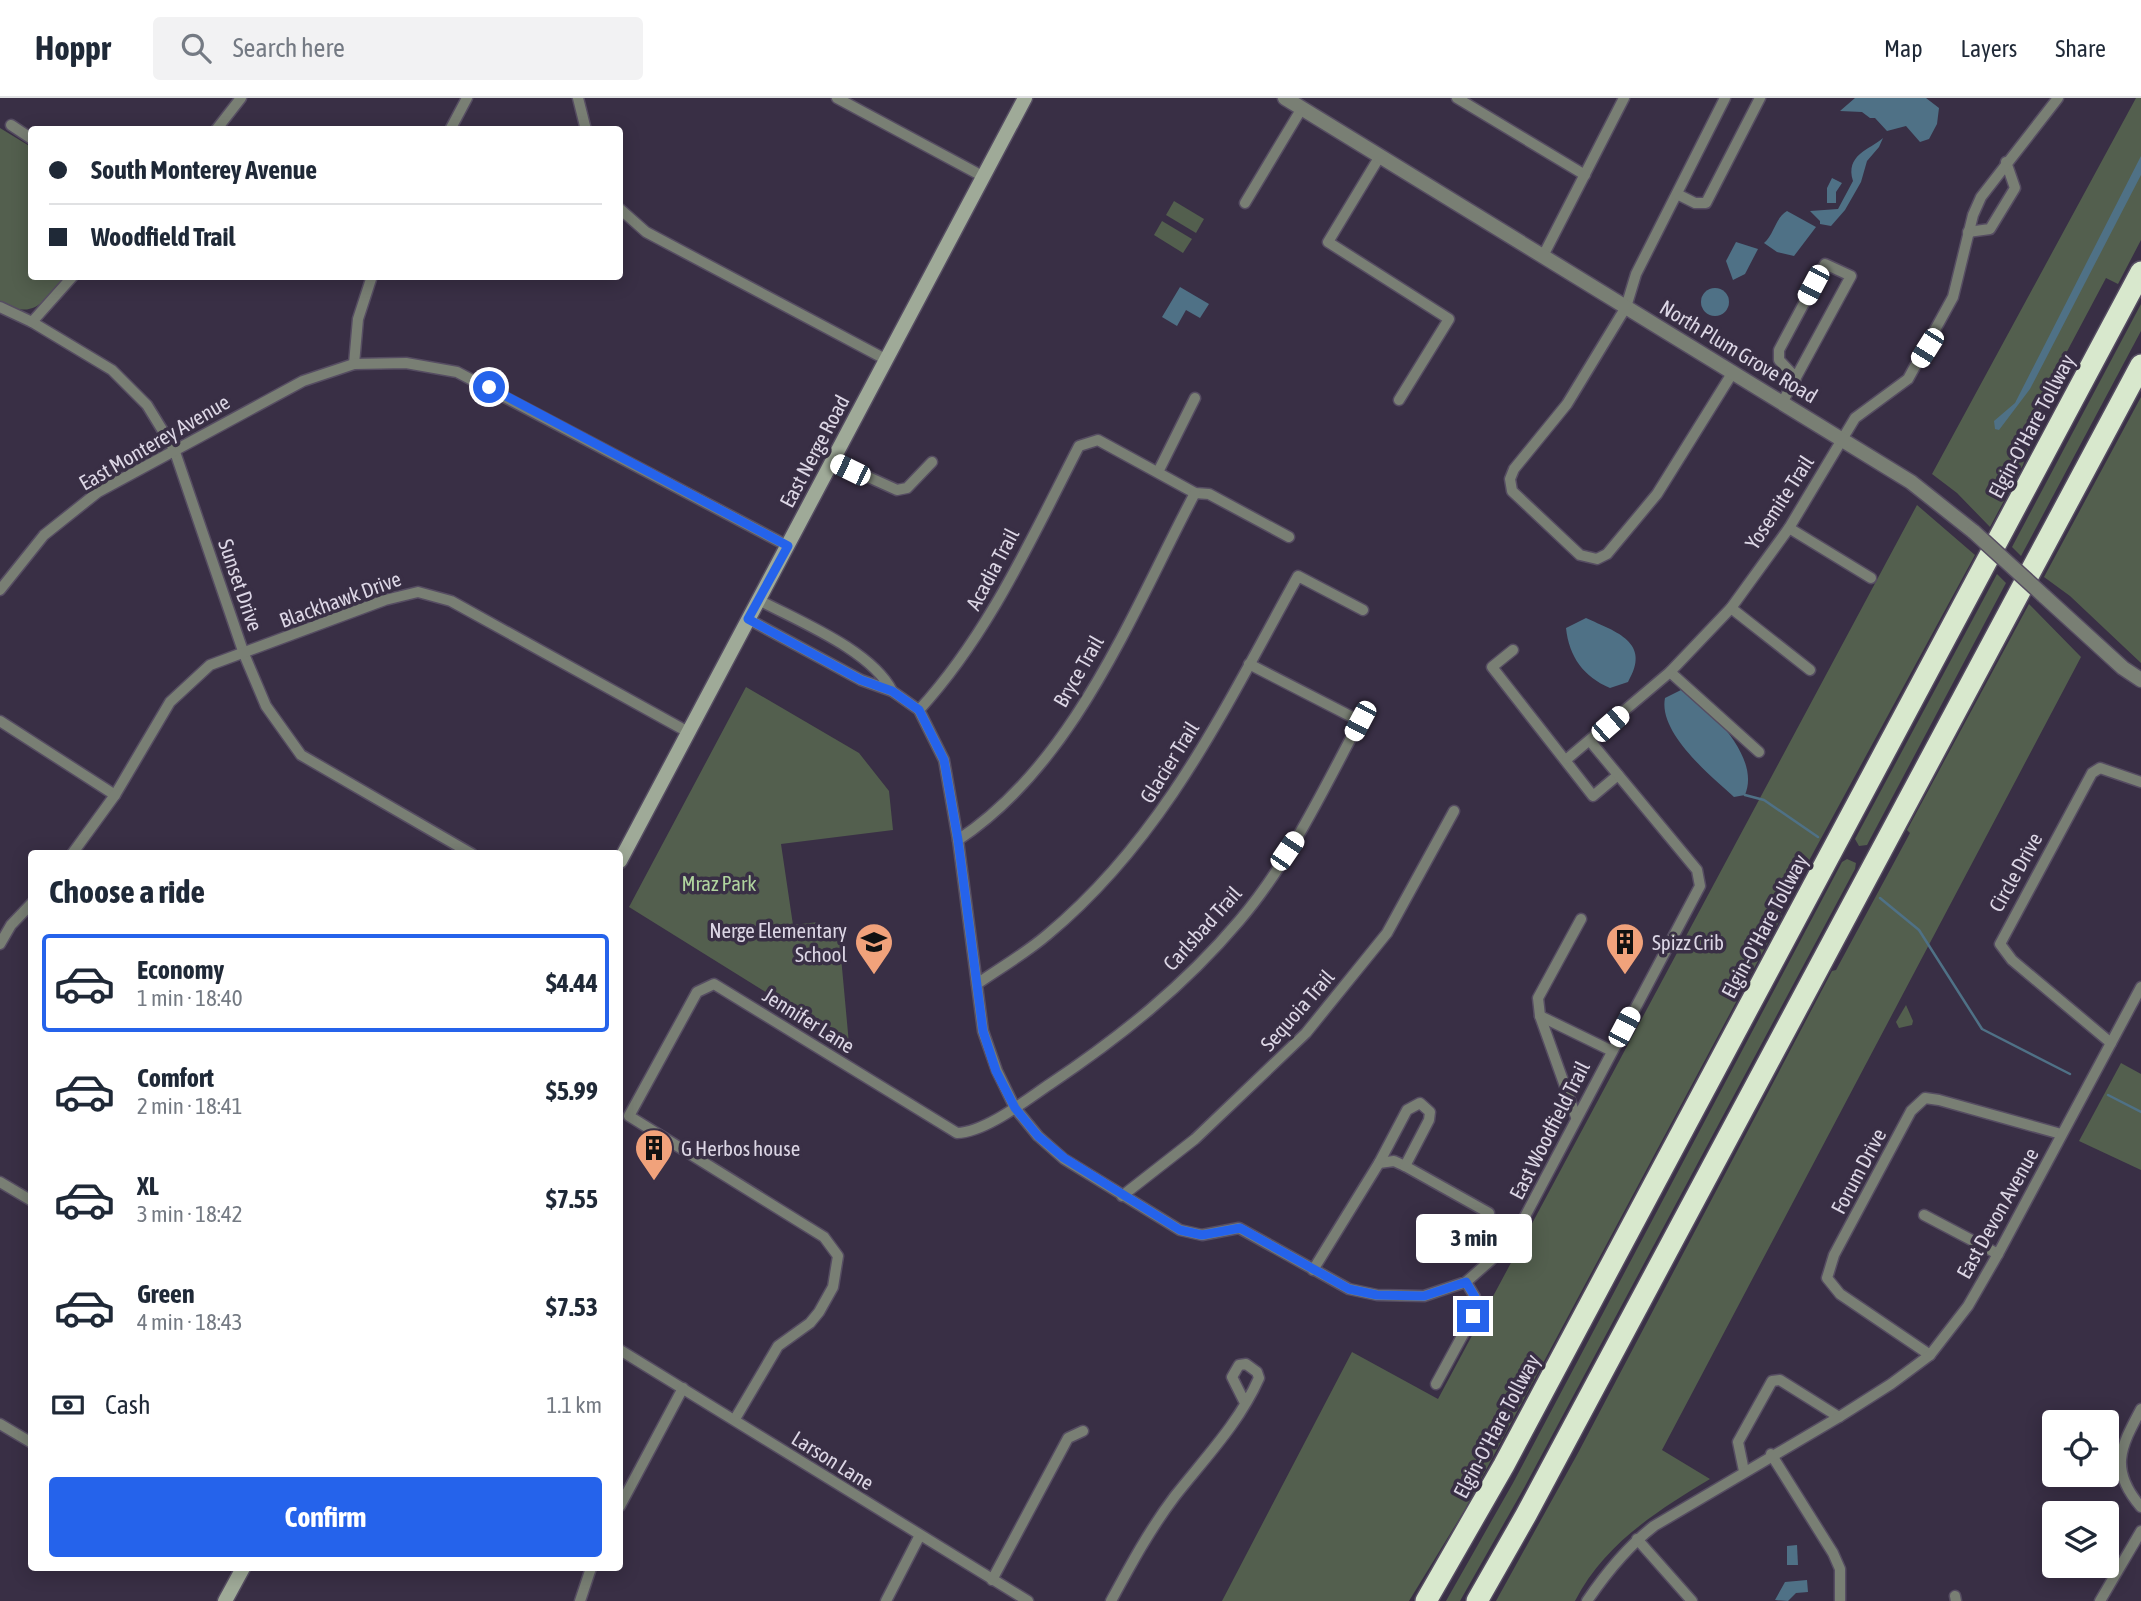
<!DOCTYPE html>
<html lang="en">
<head>
<meta charset="utf-8">
<style>
  :root { --surface:#fff; --page:#f2f2f3; --text:#1f2937; --muted:#747a83; --line:#e0e1e3; --accent:#2563eb }
  body { margin:0; font-family:"Asap Condensed",sans-serif; background:var(--page); color:var(--text); height:100vh; display:flex; flex-direction:column; font-size:26px; white-space:nowrap }
  * { box-sizing:border-box; margin:0 }
  p { font-size:23px; color:var(--muted) }
  .icon { flex:none; width:38px; height:38px; fill:none; stroke:currentColor; stroke-width:2; stroke-linecap:round; stroke-linejoin:round }
  .map { position:relative; flex:1; overflow:hidden }
  .side { position:absolute; left:28px; top:752px; width:595px; height:721px; display:flex; flex-direction:column; background:var(--surface); border-radius:7px; box-shadow:0 4px 18px #0003 }
  .side>* { flex:none }
  .top-card { position:absolute; left:28px; top:28px; width:595px; height:154px; border-radius:7px; box-shadow:0 4px 18px #0003; display:grid; align-content:center; height:154px; padding:0 21px; background:var(--surface) }
  .tools { position:absolute; left:2042px; top:1312px; display:grid; gap:14px }
  .tools a { display:grid; place-items:center; width:77px; height:77px; border-radius:7px; background:var(--surface); box-shadow:0 4px 18px #0003; font-size:35px }
  .end { position:absolute; width:32px; height:32px; margin:-16px; border:9px solid #2563eb; background:#fff; box-shadow:0 0 0 4px #fff }
  .from { border-radius:50% }
  .bubble { position:absolute; height:49px; border-radius:7px; background:var(--surface); box-shadow:0 4px 18px #0003; font-size:23px; font-weight:700; line-height:49px; text-align:center }
  .car { position:absolute; width:21px; height:42px; margin:-21px -10px; border-radius:9px; box-shadow:0 0 5px 2px #0007; background:linear-gradient(#fff 24%,#345 0 40%,#fff 0 76%,#345 0 86%,#fff 0) }
  .top-card b { display:flex; align-items:center; gap:24px; height:66px; font-size:26px }
  .top-card b+b { border-top:2px solid var(--line) }
  .top-card i { width:18px; height:18px; background:var(--text) }
  ul { padding:0; list-style:none }
  li { display:flex; align-items:center; gap:21px; height:98px; margin:0 14px 10px; padding:0 7px; border:4px solid transparent; border-radius:7px }
  li div { flex:1 }
  li b { display:block; font-size:26px }
  li em { font-style:normal; font-weight:700 }
  li.selected { border-color:var(--accent) }
  li>.icon { width:63px; height:63px; stroke-width:1.5 }
  h2 { padding:0 21px; font-size:32px; line-height:84px }
  .pay { display:flex; align-items:center; gap:18px; height:77px; padding:0 21px; font-size:26px }
  .pay p { margin-inline-start:auto }
  .button { display:flex; gap:14px; margin-top:auto; padding:14px 21px }
  .button a { flex:1; height:80px; border-radius:7px; background:var(--accent); color:#fff; font-size:28px; font-weight:700; line-height:80px; text-align:center }
  header { display:flex; align-items:center; gap:42px; box-sizing:border-box; height:98px; padding:0 35px; background:var(--surface); border-bottom:2px solid var(--line) }
  header strong { font-size:33px }
  nav { display:flex; gap:38px; margin-inline-start:auto; font-size:24px }
  .search { width:490px; height:63px; background:var(--page); display:flex; align-items:center; gap:18px; box-sizing:border-box; padding:0 24px; border-radius:7px; color:var(--muted); font-size:26px }
  .map>svg:first-child { display:block }
</style>
</head>
<body>
<header>
<strong>Hoppr</strong>
<div class="search"><svg class="icon" aria-label="search" viewBox="0 0 24 24"><circle cx="10" cy="10" r="6"/><path d="M15 15l6 6"/></svg>Search here</div>
<nav><a>Map</a><a>Layers</a><a>Share</a></nav>
</header>
<div class="map">
<svg width="2141" height="1503" viewBox="0 0 2141 1503">
  <rect width="100%" height="100%" fill="#392f45"/>
  <g fill="#535f4e">
    <polygon points="2136,0 2141,0 2141,142 2118,186 2106,180 2046,293 2023,367 1990,429 1957,395 1932,376"/>
    <path d="M0,30L31,49L32,178L66,179C42,203 36,223 0,204Z"/>
    <polygon points="1174,103 1204,121 1196,135 1166,117"/>
    <polygon points="1162,123 1192,141 1183,155 1154,137"/>
    <polygon points="2141,206 2141,233 2021,458 2012,449"/>
    <polygon points="2141,299 2141,565 2070,498 2044,479"/>
    <polygon points="1917,407 1975,457 1780,816 1782,818 1464,1413 1409,1503 1222,1503 1352,1254 1438,1301"/>
    <polygon points="1997,476 2006,485 1867,747 1859,748 1855,741"/>
    <path d="M2029,506L2081,559L1662,1352L1710,1381C1657,1413 1604,1446 1575,1503H1496L1578,1355L1832,873L1836,872L1910,735L1907,732Z"/>
    <polygon points="746,589 859,655 889,693 893,732 781,746 793,827 818,824 821,839 839,837 849,946 629,809"/>
    <polygon points="1847,761 1856,765 1855,771 1524,1390 1460,1503 1446,1503 1513,1385 1842,764"/>
    <polygon points="1906,907 1913,923 1912,927 1899,930 1896,924"/>
    <polygon points="2121,965 2141,976 2141,1072 2079,1043"/>
  </g>
  <g fill="#4f7186">
    <polygon points="1855,0 1926,0 1939,10 1937,26 1929,41 1920,44 1906,28 1887,33 1875,20 1870,20 1862,14 1840,13"/>
    <path d="M1883,40L1879,49L1867,63L1861,84L1845,112L1831,128L1820,126V123L1810,113L1838,111L1853,83C1845,57 1869,52 1883,40Z"/>
    <polygon points="2141,58 2141,77 2030,291 1999,332 1995,331 1994,323 2015,305"/>
    <polygon points="1832,80 1842,85 1836,94 1836,105 1827,105 1827,90"/>
    <path d="M1787,113L1816,129L1794,158L1777,154L1764,145C1775,135 1775,120 1787,113Z"/>
    <polygon points="1736,144 1758,151 1745,176 1733,182 1726,163"/>
    <polygon points="1180,189 1209,206 1200,220 1186,212 1177,228 1162,219"/>
    <circle cx="1715" cy="204" r="14"/>
    <path d="M1586,520C1616,534 1652,544 1628,584L1610,590C1584,579 1569,559 1566,530Z"/>
    <path d="M1681,592C1710,610 1761,659 1745,697L1734,699C1711,678 1658,635 1665,600Z"/>
    <polygon points="1797,1447 1798,1467 1787,1467 1787,1448"/>
    <polygon points="1807,1482 1808,1494 1796,1495 1788,1503 1775,1502 1785,1484"/>
  </g>
  <g fill="none" stroke-linecap="round" stroke-linejoin="round">
    <g stroke="#4f7186" stroke-width="2.5">
      <polyline points="1745,697 1764,702 1818,739"/>
      <polyline points="1880,800 1919,832 1982,931 2070,976"/>
      <polyline points="2108,997 2141,1014"/>
    </g>
    <defs>
      <g id="minor">
        <polyline points="578,0 586,32"/>
        <polyline points="837,0 984,79"/>
        <polyline points="1457,0 1585,77"/>
        <polyline points="1725,0 1636,176 1626,209 1567,306 1514,371 1510,381 1512,393 1580,457 1597,461 1607,456 1657,396 1733,274"/>
        <polyline points="11,27 32,41"/>
        <polyline points="216,32 241,0"/>
        <polyline points="450,32 467,0"/>
        <polyline points="1380,58 1328,144 1449,221 1399,302"/>
        <polyline points="1677,96 1695,105 1706,105 1760,0"/>
        <polyline points="1245,105 1302,10"/>
        <polyline points="620,111 646,134 887,262"/>
        <polyline points="1968,134 1990,131 2015,90 2006,64"/>
        <polyline points="1543,158 1624,0"/>
        <polyline points="0,209 32,224 112,272 147,307 174,351 244,556 266,608 301,657 472,756"/>
        <polyline points="32,224 73,178"/>
        <polyline points="354,266 358,221 372,178"/>
        <polyline points="1782,305 1851,178 1825,166 1779,252 1779,262 1796,280"/>
        <polyline points="833,363 897,392 907,390 932,364"/>
        <polyline points="1158,374 1195,300"/>
        <polyline points="1789,430 1871,480"/>
        <polyline points="0,492 44,437 98,394 303,283 354,266 406,265 457,274 788,448"/>
        <polyline points="1731,510 1810,572"/>
        <path d="M748,521L861,582L892,593C871,552 798,523 759,502"/>
        <polyline points="1513,552 1492,569 1593,698 1618,677"/>
        <polyline points="1670,574 1759,654"/>
        <polyline points="892,593 919,612 944,662 958,742 983,933 997,973 1015,1010 1038,1038 1064,1061 1180,1132 1202,1137 1239,1130 1349,1191 1377,1197 1424,1198 1466,1184 1491,1162 1520,1128 1700,788 1697,772 1590,643"/>
        <path d="M919,612C989,536 1032,439 1079,348L1098,342L1195,395L1209,396L1289,439"/>
        <polyline points="0,623 115,697"/>
        <polyline points="1567,661 1670,574 1731,510 1789,430 1855,320 1908,281 1953,199 1973,117 1981,99 2058,0"/>
        <path d="M958,742C1075,665 1132,514 1195,395"/>
        <polyline points="72,756 115,697 170,604 210,567 385,502 418,494 451,503 688,634"/>
        <polyline points="0,846 11,827 32,805"/>
        <path d="M977,886C1000,870 1026,855 1047,837C1165,739 1225,609 1298,478L1363,512"/>
        <polyline points="1540,918 1612,953"/>
        <polyline points="2111,945 2012,862 2000,846 2092,675 2100,670 2141,684"/>
        <polyline points="1576,1019 1540,918 1538,900 1581,821"/>
        <polyline points="1379,1065 1394,1063 1405,1068 1489,1115"/>
        <polyline points="0,1084 32,1103"/>
        <polyline points="1122,1098 1195,1041 1306,935 1387,835 1454,713"/>
        <polyline points="1924,1117 1998,1156"/>
        <polyline points="1313,1172 1379,1065 1407,1012 1420,1005 1430,1014 1429,1022 1405,1068"/>
        <polyline points="620,1252 1028,1503"/>
        <polyline points="1930,1257 1840,1196 1827,1180 1834,1157 1911,1013 1925,1000 1939,1002 2061,1036"/>
        <polyline points="1436,1286 1473,1218 1475,1199 1466,1184"/>
        <path d="M2141,1311C2120,1350 2109,1372 2141,1409"/>
        <path d="M735,1321L778,1248L810,1225L819,1214L833,1189L838,1158L824,1139L629,1018L697,894L714,886L957,1035C986,1034 1026,1002 1050,986C1120,939 1184,888 1239,823C1289,765 1324,690 1360,623L1249,566"/>
        <polyline points="0,1326 32,1345"/>
        <polyline points="1771,1356 1833,1455 1840,1471 1840,1503"/>
        <polyline points="1744,1373 1738,1344 1772,1283 1780,1282 1839,1319"/>
        <polyline points="620,1408 683,1290"/>
        <polyline points="1637,1441 1692,1503"/>
        <polyline points="992,1482 1068,1340 1083,1333"/>
        <polyline points="1955,1498 1956,1503"/>
        <polyline points="580,1503 591,1470"/>
        <polyline points="886,1503 919,1439"/>
        <path d="M1111,1503C1131,1466 1150,1431 1175,1398C1205,1360 1239,1325 1259,1280L1257,1274L1246,1266L1239,1267L1232,1279L1245,1305"/>
        <path d="M1587,1503C1606,1475 1627,1449 1654,1428L1839,1319L1891,1286L1930,1257L1968,1208L1998,1156L2141,889"/>
        <polyline points="2100,1503 2141,1433"/>
      </g>
      <g id="tertiary">
        <polyline points="1285,0 1911,384 1974,434"/>
        <polyline points="2044,498 2123,570 2141,582"/>
      </g>
      <g id="secondary">
        <polyline points="620,763 1025,0"/>
        <polyline points="225,1503 243,1470"/>
      </g>
      <g id="motorway">
        <polyline points="1426,1503 1504,1367 2141,174"/>
        <polyline points="1477,1503 1526,1417 2141,267"/>
      </g>
    </defs>
    <use href="#minor" stroke="#564d62" stroke-width="13"/>
    <use href="#tertiary" stroke="#564d62" stroke-width="17"/>
    <use href="#secondary" stroke="#564d62" stroke-width="17"/>
    <use href="#motorway" stroke="#564d62" stroke-width="24"/>
    <use href="#minor" stroke="#797f74" stroke-width="10"/>
    <use href="#tertiary" stroke="#797f74" stroke-width="14"/>
    <use href="#secondary" stroke="#9faa98" stroke-width="14"/>
    <use href="#motorway" stroke="#d8e8cd" stroke-width="21"/>
    <defs>
      <polyline id="tertiary-bridge" points="1974,434 2044,498"/>
    </defs>
    <use href="#tertiary-bridge" stroke="#564d62" stroke-width="17" stroke-linecap="butt"/>
    <use href="#tertiary-bridge" stroke="#797f74" stroke-width="14"/>
  </g>
  <g fill="none" stroke-linecap="round" stroke-linejoin="round">
    <polyline stroke="#2563eb" stroke-width="9" points="489,289 788,448 748,521 861,582 892,593 919,612 944,662 958,742 983,933 996,973 1015,1010 1038,1038 1064,1060 1180,1132 1202,1137 1240,1130 1349,1191 1377,1197 1424,1198 1466,1184 1475,1199 1473,1218"/>
  </g>
  <defs>
    <symbol id="school-pin" viewBox="-11 -11 22 30"><path d="M0 17L-7.5 6A9.5 9.5 0 1 1 7.5 6Z" fill="#f1a27b" stroke="#392f45"/><path d="M0-5L7-2L0 1L-7-2ZM-4 1L0 2.5L4 1V4Q0 6-4 4Z" fill="#111"/></symbol>
    <symbol id="building-pin" viewBox="-11 -11 22 30"><path d="M0 17L-7.5 6A9.5 9.5 0 1 1 7.5 6Z" fill="#f1a27b" stroke="#392f45"/><path d="M-4-6H4V6H1V3H-1V6H-4ZM-2.5-4.3h1.7v1.8h-1.7ZM.8-4.3h1.7v1.8H.8ZM-2.5-1h1.7V.8h-1.7ZM.8-1h1.7V.8H.8Z" fill="#111"/></symbol>
  </defs>
  <g fill-rule="evenodd">
    <use href="#school-pin" x="852" y="822" width="44" height="60"/>
    <use href="#building-pin" x="1603" y="822" width="44" height="60"/>
    <use href="#building-pin" x="632" y="1028" width="44" height="60"/>
  </g>
  <g text-anchor="middle" dominant-baseline="central" stroke-width="7" stroke-linejoin="round" paint-order="stroke">
    <g font-size="21" fill="#dcd6e5" stroke="#392f45">
      <text transform="translate(1739 253) rotate(31)">North Plum Grove Road</text>
      <text transform="translate(2031 328) rotate(-62)">Elgin-O'Hare Tollway</text>
      <text transform="translate(154 344) rotate(-30)">East Monterey Avenue</text>
      <text transform="translate(814 353) rotate(-62)">East Nerge Road</text>
      <text transform="translate(1779 404) rotate(-57)">Yosemite Trail</text>
      <text transform="translate(992 471) rotate(-62)">Acadia Trail</text>
      <text transform="translate(241 487) rotate(71)">Sunset Drive</text>
      <text transform="translate(340 501) rotate(-20)">Blackhawk Drive</text>
      <text transform="translate(1078 573) rotate(-60)">Bryce Trail</text>
      <text transform="translate(1169 664) rotate(-58)">Glacier Trail</text>
      <text transform="translate(2015 774) rotate(-61)">Circle Drive</text>
      <text transform="translate(1764 828) rotate(-62)">Elgin-O'Hare Tollway</text>
      <text transform="translate(1202 830) rotate(-48)">Carlsbad Trail</text>
      <text transform="translate(1297 912) rotate(-49)">Sequoia Trail</text>
      <text transform="translate(809 922) rotate(32)">Jennifer Lane</text>
      <text transform="translate(1549 1032) rotate(-63)">East Woodfield Trail</text>
      <text transform="translate(1858 1073) rotate(-62)">Forum Drive</text>
      <text transform="translate(1997 1115) rotate(-61)">East Devon Avenue</text>
      <text transform="translate(1496 1328) rotate(-62)">Elgin-O'Hare Tollway</text>
      <text transform="translate(833 1362) rotate(32)">Larson Lane</text>
    </g>
    <g font-size="21" fill="#afd39e" stroke="#392f45">
      <text x="719" y="785">Mraz Park</text>
    </g>
    <g font-size="21" fill="#dcd6e5" stroke="#392f45" text-anchor="start">
      <text x="847" y="832" text-anchor="end">Nerge Elementary<tspan x="847" dy="24">School</tspan></text>
      <text x="1652" y="844">Spizz Crib</text>
      <text x="681" y="1050">G Herbos house</text>
    </g>
  </g>
</svg>
<div class="tools">
<a><svg class="icon" aria-label="locate" viewBox="0 0 24 24"><circle cx="12" cy="12" r="6"/><path d="M12 2v4M12 18v4M2 12h4M18 12h4"/></svg></a>
<a><svg class="icon" aria-label="layers" viewBox="0 0 24 24"><path d="M12 4l9 5-9 5-9-5zM3 14l9 5 9-5"/></svg></a>
</div>
<i class="end from" style="left:489px;top:289px"></i>
<i class="end" style="left:1473px;top:1218px"></i>
<div class="bubble" style="left:1416px;top:1116px;width:116px">3 min</div>
<i class="car" style="left:1813px;top:187px;rotate:208deg"></i>
<i class="car" style="left:1927px;top:250px;rotate:212deg"></i>
<i class="car" style="left:850px;top:372px;rotate:296deg"></i>
<i class="car" style="left:1360px;top:623px;rotate:208deg"></i>
<i class="car" style="left:1610px;top:626px;rotate:49deg"></i>
<i class="car" style="left:1287px;top:753px;rotate:34deg"></i>
<i class="car" style="left:1624px;top:929px;rotate:28deg"></i>
<div class="top-card">
<b><i class="from"></i>South Monterey Avenue</b>
<b><i></i>Woodfield Trail</b>
</div>
<section class="side">
<h2>Choose a ride</h2>
<ul>
<li class="selected"><svg class="icon" aria-label="car" viewBox="0 0 24 24"><path d="M5 17H2v-5l4-1 3-4h7l3 4 3 1v5h-3M9 17h6M6 11h13"/><circle cx="7" cy="17" r="2"/><circle cx="17" cy="17" r="2"/></svg><div><b>Economy</b><p>1 min · 18:40</p></div><em>$4.44</em></li>
<li><svg class="icon" aria-label="car" viewBox="0 0 24 24"><path d="M5 17H2v-5l4-1 3-4h7l3 4 3 1v5h-3M9 17h6M6 11h13"/><circle cx="7" cy="17" r="2"/><circle cx="17" cy="17" r="2"/></svg><div><b>Comfort</b><p>2 min · 18:41</p></div><em>$5.99</em></li>
<li><svg class="icon" aria-label="car" viewBox="0 0 24 24"><path d="M5 17H2v-5l4-1 3-4h7l3 4 3 1v5h-3M9 17h6M6 11h13"/><circle cx="7" cy="17" r="2"/><circle cx="17" cy="17" r="2"/></svg><div><b>XL</b><p>3 min · 18:42</p></div><em>$7.55</em></li>
<li><svg class="icon" aria-label="car" viewBox="0 0 24 24"><path d="M5 17H2v-5l4-1 3-4h7l3 4 3 1v5h-3M9 17h6M6 11h13"/><circle cx="7" cy="17" r="2"/><circle cx="17" cy="17" r="2"/></svg><div><b>Green</b><p>4 min · 18:43</p></div><em>$7.53</em></li>
</ul>
<div class="pay"><svg class="icon" aria-label="cash" viewBox="0 0 24 24"><path d="M3 7h18v10H3z"/><circle cx="12" cy="12" r="2"/></svg>Cash<p>1.1 km</p></div>
<div class="button"><a>Confirm</a></div>
</section>
</div>
</body>
</html>
